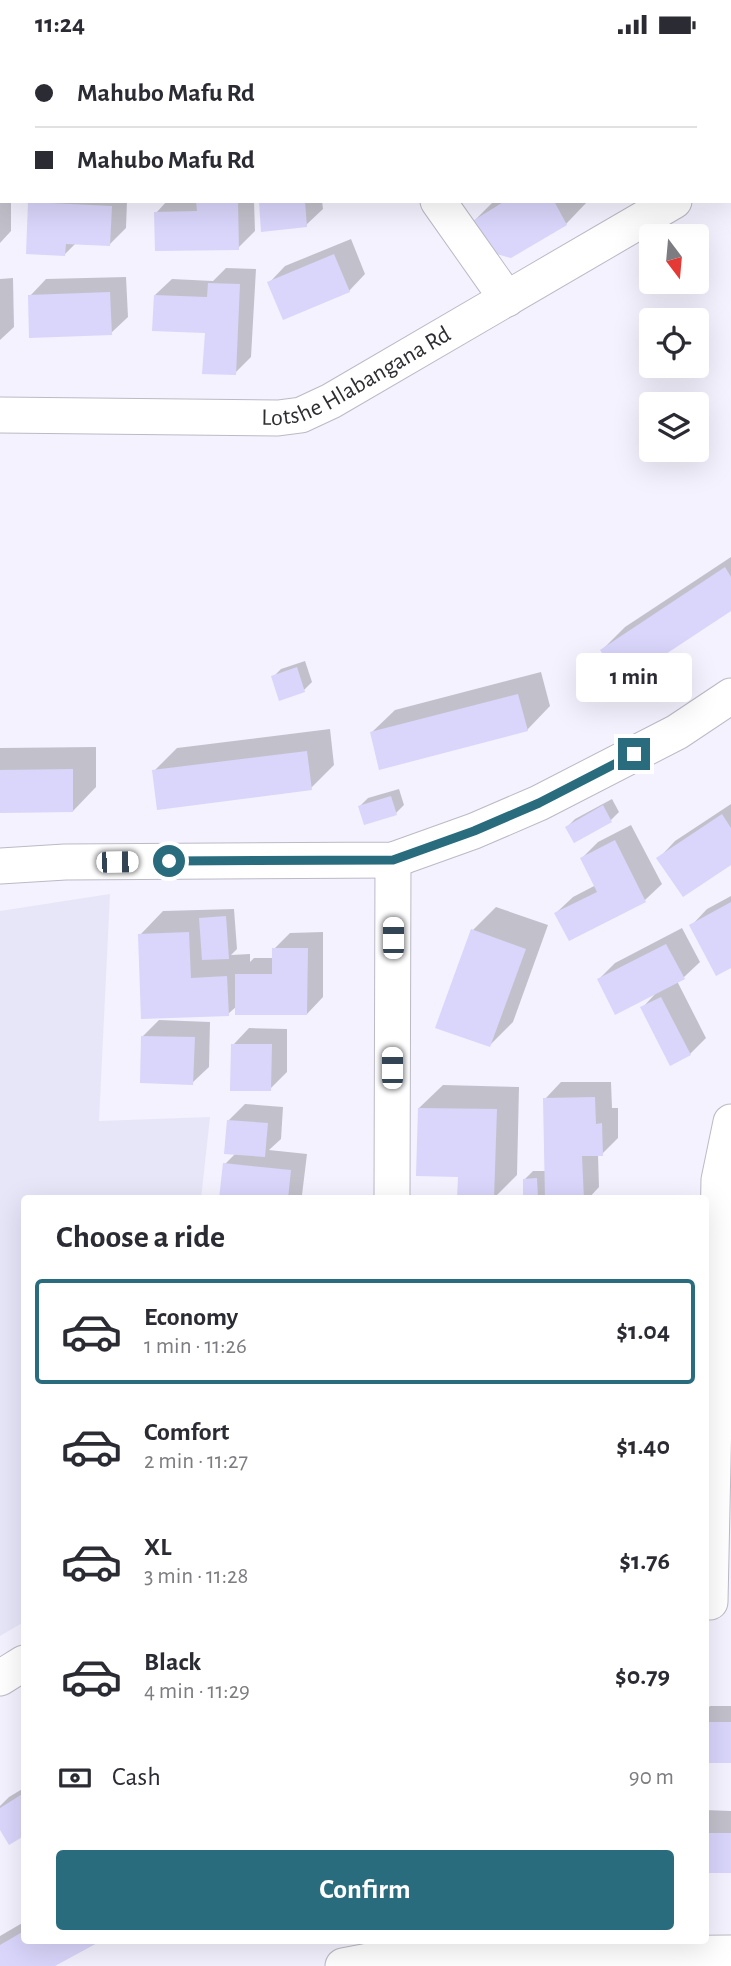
<!DOCTYPE html>
<html lang="en">
<head>
<meta charset="utf-8">
<style>
  :root { --surface:#fff; --page:#f2f2f3; --text:#2b2b33; --muted:#7c7c81; --line:#e1e1e2; --accent:#296c7d }
  body { margin:0; font-family:"Alegreya Sans",sans-serif; background:var(--page); color:var(--text); height:100vh; display:flex; flex-direction:column; font-size:26px; white-space:nowrap }
  * { box-sizing:border-box; margin:0 }
  p { font-size:23px; color:var(--muted) }
  .icon { flex:none; width:38px; height:38px; fill:none; stroke:currentColor; stroke-width:2; stroke-linecap:round; stroke-linejoin:round }
  .map { position:relative; flex:1; overflow:hidden }
  .drawer { position:absolute; left:21px; top:1146px; width:688px; height:749px; display:flex; flex-direction:column; background:var(--surface); border-radius:7px; box-shadow:0 7px 28px #0002 }
  .drawer>* { flex:none }
  .top-card { position:absolute; left:0px; top:0px; width:732px; height:154px; box-shadow:0 7px 28px #0002; display:grid; align-content:center; height:154px; padding:0 35px; background:var(--surface) }
  .needle { width:46px; rotate:164deg }
  .buttons { position:absolute; left:639px; top:175px; display:grid; gap:14px }
  .buttons a { display:grid; place-items:center; width:70px; height:70px; border-radius:7px; background:var(--surface); box-shadow:0 7px 28px #0002; font-size:35px }
  .end { position:absolute; width:32px; height:32px; margin:-16px; border:9px solid #296c7d; background:#fff; box-shadow:0 0 0 4px #fff }
  .from { border-radius:50% }
  .bubble { position:absolute; height:49px; border-radius:7px; background:var(--surface); box-shadow:0 7px 28px #0002; font-size:23px; font-weight:700; line-height:49px; text-align:center }
  .car { position:absolute; width:21px; height:42px; margin:-21px -10px; border-radius:9px; box-shadow:0 0 5px 2px #0007; background:linear-gradient(#fff 24%,#345 0 40%,#fff 0 76%,#345 0 86%,#fff 0) }
  .top-card b { display:flex; align-items:center; gap:24px; height:66px; font-size:26px }
  .top-card b+b { border-top:2px solid var(--line) }
  .top-card i { width:18px; height:18px; background:var(--text) }
  ul { padding:0; list-style:none }
  li { display:flex; align-items:center; gap:21px; height:105px; margin:0 14px 10px; padding:0 21px; border:4px solid transparent; border-radius:7px }
  li div { flex:1 }
  li b { display:block; font-size:26px }
  li em { font-style:normal; font-weight:700 }
  li.current { border-color:var(--accent) }
  li>.icon { width:63px; height:63px; stroke-width:1.5 }
  h2 { padding:0 35px; font-size:32px; line-height:84px }
  .pay { display:flex; align-items:center; gap:18px; height:77px; padding:0 35px; font-size:26px }
  .pay p { margin-inline-start:auto }
  .action { display:flex; gap:14px; margin-top:auto; padding:14px 35px }
  .action a { flex:1; height:80px; border-radius:7px; background:var(--accent); color:#fff; font-size:28px; font-weight:700; line-height:80px; text-align:center }
  .status { display:flex; justify-content:space-between; align-items:center; height:49px; padding:0 35px; background:var(--surface); direction:ltr }
  .status svg { height:19px; fill:currentColor }
  .map>svg:first-child { display:block }
</style>
</head>
<body>
<div class="status"><b>11:24</b><svg viewBox="0 0 49 12"><path d="M0 12V9h3v3zM5 12V6h3v6zM10 12V3h3v9zM15 12V0h3v12zM26 1h20v11H26zM47 4h2v5h-2z"/></svg></div>
<div class="map">
<svg width="731" height="1917" viewBox="0 0 731 1917">
  <rect width="100%" height="100%" fill="#f3f2fe"/>
  <polygon fill="#e7e6f9" points="110,845 99,1072 210,1068 201,1150 24,1150 24,1573 0,1587 0,862"/>
  <g fill="#0003">
    <polygon points="460,0 487,0 488,2 457,2"/>
    <polygon points="533,0 598,0 597,2 532,2"/>
    <polygon points="0,146 2,146 2,152 11,152 11,182 0,194"/>
    <polygon points="32,152 127,152 126,179 110,195 76,194 65,205 30,154"/>
    <polygon points="167,152 254,152 255,182 238,199 156,164"/>
    <polygon points="261,152 322,152 323,160 306,176"/>
    <polygon points="494,152 588,152 566,175 473,173"/>
    <polygon points="351,190 365,225 349,242 269,234 285,217"/>
    <polygon points="226,219 256,220 251,308 235,324 207,283 155,246 172,230 213,232"/>
    <polygon points="126,228 128,268 111,284 30,247 46,230"/>
    <polygon points="13,229 14,278 0,291 0,230"/>
    <polygon points="731,508 731,560 602,601 625,578"/>
    <polygon points="305,612 312,633 304,641 273,628 281,620"/>
    <polygon points="541,623 550,657 527,681 371,684 395,661"/>
    <polygon points="330,680 334,716 311,739 154,722 177,699"/>
    <polygon points="96,698 96,738 73,762 0,762 0,699"/>
    <polygon points="399,740 404,756 396,764 360,757 368,749"/>
    <polygon points="612,750 619,763 611,771 574,792 567,778 575,770"/>
    <polygon points="731,755 731,814 659,809 675,792"/>
    <polygon points="631,776 662,835 645,851 569,890 556,864 573,848 596,836 582,809 598,793"/>
    <polygon points="731,847 731,917 691,877 707,860"/>
    <polygon points="496,858 548,876 513,973 490,996 473,881"/>
    <polygon points="234,860 237,900 231,906 250,905 250,913 254,909 274,909 274,900 290,884 323,883 323,948 307,965 237,957 228,965 140,886 163,862"/>
    <polygon points="682,879 700,913 683,929 677,932 706,989 690,1005 642,959 657,943 599,930 615,914"/>
    <polygon points="159,971 210,973 209,1018 192,1034 143,987"/>
    <polygon points="249,979 287,980 287,1023 270,1040 233,996"/>
    <polygon points="561,1033 611,1033 612,1059 618,1059 618,1089 602,1105 598,1105 599,1138 588,1150 525,1150 525,1130 533,1122 547,1122 545,1050"/>
    <polygon points="443,1036 519,1038 517,1126 493,1150 460,1126 419,1059"/>
    <polygon points="245,1055 283,1058 281,1090 269,1101 307,1105 302,1146 299,1150 221,1150 225,1115 236,1104 229,1071"/>
    <polygon points="710,1657 731,1657 731,1712 705,1712 705,1662"/>
    <polygon points="24,1739 24,1785 10,1794 0,1778 0,1757 9,1748"/>
    <polygon points="705,1761 731,1762 731,1822 705,1822"/>
    <polygon points="24,1873 24,1892 97,1892 52,1917 0,1917 0,1887"/>
  </g>
  <g fill="#d9d5fb">
    <polygon points="196,152 238,152 239,201 155,202 154,163 197,162"/>
    <polygon points="259,152 305,152 307,178 261,183"/>
    <polygon points="505,152 554,152 567,176 511,209 482,201 471,173"/>
    <polygon points="28,153 112,157 110,197 66,195 65,207 26,205"/>
    <polygon points="334,205 350,243 283,271 267,233"/>
    <polygon points="208,234 240,235 236,326 202,325 205,284 152,282 154,246 207,248"/>
    <polygon points="110,243 112,286 29,289 28,246"/>
    <polygon points="725,518 731,528 731,562 622,634 600,601"/>
    <polygon points="297,618 305,643 279,652 271,627"/>
    <polygon points="518,645 528,682 379,721 370,683"/>
    <polygon points="307,702 312,741 157,761 152,721"/>
    <polygon points="73,720 73,763 0,764 0,721"/>
    <polygon points="391,747 397,766 364,776 358,757"/>
    <polygon points="603,756 612,773 574,794 565,778"/>
    <polygon points="722,765 731,779 731,816 683,848 656,809"/>
    <polygon points="615,791 646,853 569,892 554,864 597,843 580,809"/>
    <polygon points="731,853 731,919 716,927 689,876"/>
    <polygon points="226,867 229,910 202,911 199,869"/>
    <polygon points="471,880 526,900 490,998 435,979"/>
    <polygon points="189,883 191,929 227,927 229,967 141,970 138,885"/>
    <polygon points="666,895 685,930 615,966 597,930"/>
    <polygon points="272,899 308,899 307,966 235,966 235,925 272,925"/>
    <polygon points="661,948 691,1006 670,1017 640,958"/>
    <polygon points="141,987 195,988 193,1036 140,1034"/>
    <polygon points="231,995 272,995 271,1042 230,1042"/>
    <polygon points="595,1048 596,1075 602,1074 603,1107 582,1107 584,1150 545,1150 543,1049"/>
    <polygon points="418,1059 497,1060 494,1150 457,1150 458,1128 416,1127"/>
    <polygon points="227,1071 268,1074 265,1108 224,1105"/>
    <polygon points="223,1114 291,1121 288,1150 219,1150"/>
    <polygon points="537,1129 538,1150 523,1150 523,1130"/>
    <rect x="705" y="1673" width="26" height="41"/>
    <polygon points="24,1744 24,1787 9,1796 0,1781 0,1759"/>
    <rect x="705" y="1784" width="26" height="40"/>
    <polygon points="24,1882 24,1892 101,1892 55,1917 0,1917 0,1896"/>
  </g>
  <g fill="none" stroke-linecap="round" stroke-linejoin="round">
    <defs>
      <g id="minor">
        <polyline points="0,48 2,48"/>
        <polyline points="730,119 731,119"/>
        <polyline points="438,152 507,250"/>
        <path id="s1" d="M0,366L278,369L301,366L331,352L674,152"/>
        <polyline points="0,817 65,813 393,811 474,782 539,754 677,683 731,647"/>
        <polyline points="392,1150 393,811"/>
        <polyline points="710,1553 719,1131 731,1073"/>
        <polyline points="0,1629 24,1614"/>
        <polyline points="343,1917 395,1907 731,1904"/>
      </g>
    </defs>
    <use href="#minor" stroke="#bbbac5" stroke-width="37"/>
    <use href="#minor" stroke="#fff" stroke-width="35"/>
  </g>
  <g fill="none" stroke-linecap="round" stroke-linejoin="round">
    <polyline stroke="#296c7d" stroke-width="9" points="169,812 393,811 474,782 539,754 634,705"/>
  </g>
  <g text-anchor="middle" dominant-baseline="central" stroke-width="5" stroke-linejoin="round" paint-order="stroke">
    <g font-size="24" fill="#2e2e32" stroke="#fff">
      <text stroke="none"><textPath href="#s1" startOffset="366">Lotshe Hlabangana Rd</textPath></text>
    </g>
  </g>
</svg>
<div class="buttons">
<a><svg class="needle" viewBox="-14 -14 28 28"><path d="M0-13l5 13h-10z" fill="#e53935"/><path d="M0 13l5-13h-10z" fill="#7c7c81"/></svg></a>
<a><svg class="icon" aria-label="locate" viewBox="0 0 24 24"><circle cx="12" cy="12" r="6"/><path d="M12 2v4M12 18v4M2 12h4M18 12h4"/></svg></a>
<a><svg class="icon" aria-label="layers" viewBox="0 0 24 24"><path d="M12 4l9 5-9 5-9-5zM3 14l9 5 9-5"/></svg></a>
</div>
<i class="end from" style="left:169px;top:812px"></i>
<i class="end" style="left:634px;top:705px"></i>
<div class="bubble" style="left:576px;top:604px;width:116px">1 min</div>
<i class="car" style="left:117px;top:813px;rotate:89deg"></i>
<i class="car" style="left:393px;top:889px;rotate:0deg"></i>
<i class="car" style="left:392px;top:1019px;rotate:0deg"></i>
<div class="top-card">
<b><i class="from"></i>Mahubo Mafu Rd</b>
<b><i></i>Mahubo Mafu Rd</b>
</div>
<section class="drawer">
<h2>Choose a ride</h2>
<ul>
<li class="current"><svg class="icon" aria-label="car" viewBox="0 0 24 24"><path d="M5 17H2v-5l4-1 3-4h7l3 4 3 1v5h-3M9 17h6M6 11h13"/><circle cx="7" cy="17" r="2"/><circle cx="17" cy="17" r="2"/></svg><div><b>Economy</b><p>1 min · 11:26</p></div><em>$1.04</em></li>
<li><svg class="icon" aria-label="car" viewBox="0 0 24 24"><path d="M5 17H2v-5l4-1 3-4h7l3 4 3 1v5h-3M9 17h6M6 11h13"/><circle cx="7" cy="17" r="2"/><circle cx="17" cy="17" r="2"/></svg><div><b>Comfort</b><p>2 min · 11:27</p></div><em>$1.40</em></li>
<li><svg class="icon" aria-label="car" viewBox="0 0 24 24"><path d="M5 17H2v-5l4-1 3-4h7l3 4 3 1v5h-3M9 17h6M6 11h13"/><circle cx="7" cy="17" r="2"/><circle cx="17" cy="17" r="2"/></svg><div><b>XL</b><p>3 min · 11:28</p></div><em>$1.76</em></li>
<li><svg class="icon" aria-label="car" viewBox="0 0 24 24"><path d="M5 17H2v-5l4-1 3-4h7l3 4 3 1v5h-3M9 17h6M6 11h13"/><circle cx="7" cy="17" r="2"/><circle cx="17" cy="17" r="2"/></svg><div><b>Black</b><p>4 min · 11:29</p></div><em>$0.79</em></li>
</ul>
<div class="pay"><svg class="icon" aria-label="cash" viewBox="0 0 24 24"><path d="M3 7h18v10H3z"/><circle cx="12" cy="12" r="2"/></svg>Cash<p>90 m</p></div>
<div class="action"><a>Confirm</a></div>
</section>
</div>
</body>
</html>
